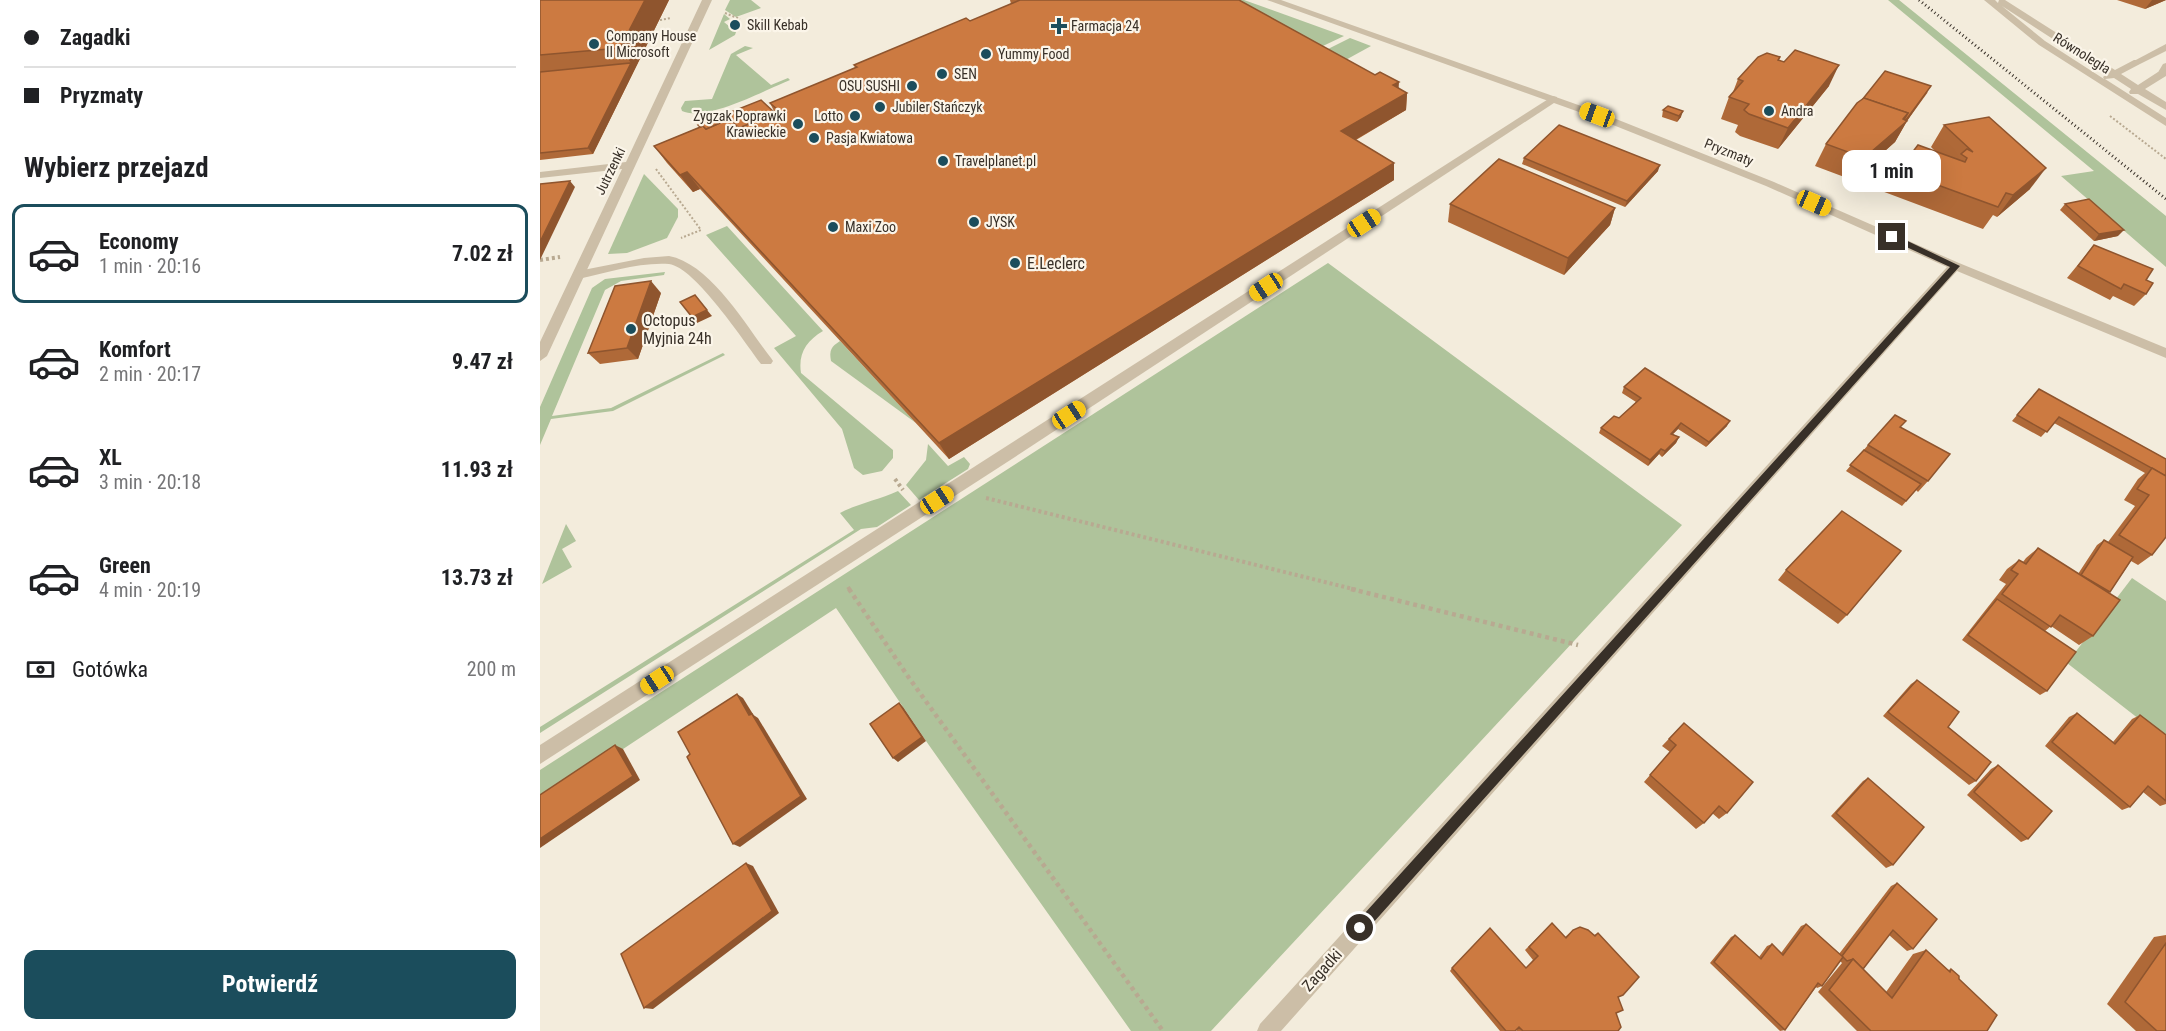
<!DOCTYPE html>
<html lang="pl">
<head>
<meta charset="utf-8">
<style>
  :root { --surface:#fff; --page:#f6f6f6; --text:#202124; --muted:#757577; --line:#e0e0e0; --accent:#1b4d5c }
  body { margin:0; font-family:"Roboto Condensed",sans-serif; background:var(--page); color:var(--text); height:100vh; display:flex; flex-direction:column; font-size:22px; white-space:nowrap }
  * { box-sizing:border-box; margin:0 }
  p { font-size:20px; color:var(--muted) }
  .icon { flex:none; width:33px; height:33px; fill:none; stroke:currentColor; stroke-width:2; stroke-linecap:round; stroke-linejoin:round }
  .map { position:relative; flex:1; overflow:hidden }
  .sheet { display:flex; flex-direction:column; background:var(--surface); width:540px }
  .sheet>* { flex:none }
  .top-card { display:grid; align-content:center; height:132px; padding:0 24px; background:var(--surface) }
  .end { position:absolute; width:27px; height:27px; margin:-14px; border:8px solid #383028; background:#fff; box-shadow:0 0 0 3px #fff }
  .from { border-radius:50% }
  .bubble { position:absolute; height:42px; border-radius:12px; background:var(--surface); box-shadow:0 6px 24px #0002; font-size:20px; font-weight:700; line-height:42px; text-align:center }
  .car { position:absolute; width:18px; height:36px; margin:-18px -9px; border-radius:8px; box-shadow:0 0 4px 2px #0007; background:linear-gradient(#f5c518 24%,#345 0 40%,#f5c518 0 76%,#345 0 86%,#f5c518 0) }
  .top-card b { display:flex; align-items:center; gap:21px; height:57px; font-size:22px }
  .top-card b+b { border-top:2px solid var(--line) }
  .top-card i { width:15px; height:15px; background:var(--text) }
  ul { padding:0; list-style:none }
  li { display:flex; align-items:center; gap:18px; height:99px; margin:0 12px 9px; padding:0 12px; border:3px solid transparent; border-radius:12px }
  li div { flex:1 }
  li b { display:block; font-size:22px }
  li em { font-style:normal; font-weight:700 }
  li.current { border-color:var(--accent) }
  li>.icon { width:54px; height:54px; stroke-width:1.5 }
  h2 { padding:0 24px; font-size:27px; line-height:72px }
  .pay { display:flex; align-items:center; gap:15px; height:66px; padding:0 24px; font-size:22px }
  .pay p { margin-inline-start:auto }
  .cta { display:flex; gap:12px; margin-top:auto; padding:12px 24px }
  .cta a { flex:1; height:69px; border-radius:12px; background:var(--accent); color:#fff; font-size:24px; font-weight:700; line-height:69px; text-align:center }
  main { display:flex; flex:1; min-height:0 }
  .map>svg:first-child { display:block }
</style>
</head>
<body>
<main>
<section class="sheet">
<div class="top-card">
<b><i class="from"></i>Zagadki</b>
<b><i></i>Pryzmaty</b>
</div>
<h2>Wybierz przejazd</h2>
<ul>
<li class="current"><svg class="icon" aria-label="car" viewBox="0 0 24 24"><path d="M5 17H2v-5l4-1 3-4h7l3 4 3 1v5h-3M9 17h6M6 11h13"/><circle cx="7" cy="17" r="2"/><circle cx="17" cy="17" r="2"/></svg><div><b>Economy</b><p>1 min · 20:16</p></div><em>7.02 zł</em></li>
<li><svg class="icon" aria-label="car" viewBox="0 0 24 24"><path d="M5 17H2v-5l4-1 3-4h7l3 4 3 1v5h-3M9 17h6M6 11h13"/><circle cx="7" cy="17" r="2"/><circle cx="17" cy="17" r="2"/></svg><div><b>Komfort</b><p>2 min · 20:17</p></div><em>9.47 zł</em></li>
<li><svg class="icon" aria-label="car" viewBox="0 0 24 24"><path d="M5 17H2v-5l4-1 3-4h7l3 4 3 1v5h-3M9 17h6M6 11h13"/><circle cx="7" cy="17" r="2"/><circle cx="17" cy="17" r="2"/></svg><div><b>XL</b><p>3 min · 20:18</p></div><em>11.93 zł</em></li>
<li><svg class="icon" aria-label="car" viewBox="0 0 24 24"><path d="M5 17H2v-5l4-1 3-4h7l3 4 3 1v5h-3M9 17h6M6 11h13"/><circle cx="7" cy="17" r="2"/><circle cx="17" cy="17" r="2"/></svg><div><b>Green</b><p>4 min · 20:19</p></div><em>13.73 zł</em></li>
</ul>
<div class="pay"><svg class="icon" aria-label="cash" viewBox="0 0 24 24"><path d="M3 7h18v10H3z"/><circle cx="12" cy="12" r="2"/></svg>Gotówka<p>200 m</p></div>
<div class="cta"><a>Potwierdź</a></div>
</section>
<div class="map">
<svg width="1626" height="1031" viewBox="0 0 1626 1031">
  <rect width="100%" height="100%" fill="#f3ecdc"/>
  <g fill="#afc39b">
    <polygon points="190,0 211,0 221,8 196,17 185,10"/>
    <polygon points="670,0 704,0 804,36 766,54"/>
    <polygon points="1348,0 1359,0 1626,216 1626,267 1521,176 1554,171"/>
    <polygon points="184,14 190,19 184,22 196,32 195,35 169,50"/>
    <polygon points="810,38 831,46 791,68 772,57"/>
    <path d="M205,46L213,48L196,55L231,85L248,78L250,80C225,90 167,122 142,111L141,108L145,101L172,99L191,54Z"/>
    <polygon points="104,174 138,209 138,217 127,238 87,253 68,254"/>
    <path d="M187,226L283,331C266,341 258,354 261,373L353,450V458L342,471L323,475L314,468L302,429L234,348L256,336L166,235Z"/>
    <polygon points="788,263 1142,525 671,1031 591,1031 386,741 296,608 0,804 0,770"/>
    <polygon points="125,272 124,275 81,281 65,290 12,416 71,408 183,353 185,355 73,411 11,419 0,445 0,407 52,288 65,279"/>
    <path d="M300,341L376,423L291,361C289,350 291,347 300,341Z"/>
    <polygon points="388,444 408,466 424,457 430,464 428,469 379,500 366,485 386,460"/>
    <path d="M358,491L371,505L337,527L321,529L0,733V727L314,530L300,513C319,503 339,500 358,491Z"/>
    <polygon points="26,524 36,541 22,549 32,567 2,584"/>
    <polygon points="1592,578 1626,601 1626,740 1527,663"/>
  </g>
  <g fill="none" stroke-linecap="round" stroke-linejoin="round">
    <g stroke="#b8a991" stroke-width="2" stroke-dasharray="2 2" stroke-linecap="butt">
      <polyline points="185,13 200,19"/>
      <polyline points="120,20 131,18"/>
      <polyline points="1570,116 1626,159"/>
      <polyline points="116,169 161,230 141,238"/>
    </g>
    <g stroke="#b8a991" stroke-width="4" stroke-dasharray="3 3" stroke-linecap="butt">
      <polyline points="0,260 20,257"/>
      <polyline points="355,479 363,490"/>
      <polyline points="446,498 817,590"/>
      <polyline points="308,587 310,590"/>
    </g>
    <g stroke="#b8a991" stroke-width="4.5" stroke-dasharray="4 4" stroke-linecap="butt">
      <polyline points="309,589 367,675 623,1031"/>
      <polyline points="811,589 1038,645"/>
    </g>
    <g fill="#ccbea7" fill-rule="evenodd">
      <polygon points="1626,44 1626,51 1600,64 1592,62"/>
      <polygon points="1626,63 1626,75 1618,76 1617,74 1623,64"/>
      <polygon points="1013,96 1017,97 1017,101 475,457 0,764 0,745"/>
      <path d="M129,256C171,264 206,326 231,358L233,361L231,364H221C205,343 155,267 129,264C99,262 67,273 38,279L32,275L38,271L104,258Z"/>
    </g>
    <g fill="#ccbea7" fill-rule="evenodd">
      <polygon points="162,0 172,0 7,356 0,361 0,342 82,169 0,178 0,172 86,162"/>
      <polygon points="727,0 741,0 1061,113 1234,182 1419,263 1626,348 1626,358 1417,271 741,1031 717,1031 720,1024 1407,267 1226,186 1053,117"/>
      <path d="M1444,0H1455L1458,3L1459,0H1465L1575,70L1594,60H1600V64L1581,74L1598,85L1618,72H1626V76L1605,89L1626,102V110L1598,94H1590L1589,92L1591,89L1574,78L1565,79L1626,118V126L1499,45ZM1462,6L1567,74L1563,77L1564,79L1505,41Z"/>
    </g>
    <polyline stroke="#383028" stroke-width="3" stroke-dasharray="1 3" stroke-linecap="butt" points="1379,0 1626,199"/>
  </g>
  <g fill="#af6938">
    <polygon points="0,0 129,0 53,154 0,160"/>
    <polygon points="470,0 699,0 867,93 866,110 816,140 854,163 854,180 409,459 160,189 153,192 127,163 114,146 160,127 158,125 235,113 230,103 315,68 314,65 430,21 471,4"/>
    <polygon points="1577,0 1626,0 1605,9"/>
    <polygon points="1240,57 1239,60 1289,86 1238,149 1200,136 1195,132 1198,125 1181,119 1189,97 1193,92 1198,79"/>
    <polygon points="1388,92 1367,121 1355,142 1330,164 1350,171 1351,168 1368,158 1396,152 1391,147 1404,125 1490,189 1457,217 1453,215 1443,229 1275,166 1286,144"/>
    <polygon points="1123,110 1141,117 1137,122 1122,117"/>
    <polygon points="984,158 1118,171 1085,207 982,164"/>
    <polygon points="910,204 1075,208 1070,225 1024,275 908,222"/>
    <polygon points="1525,204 1578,236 1554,241 1520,210"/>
    <polygon points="1554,245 1606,280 1606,294 1594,306 1573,296 1570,300 1527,278"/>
    <polygon points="121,293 98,359 60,364 48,353"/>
    <polygon points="1084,387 1187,426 1166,447 1138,429 1133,434 1139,437 1136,443 1122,457 1119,454 1108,466 1059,433 1061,428 1079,418 1096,402 1082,393"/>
    <polygon points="1499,389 1626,459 1612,555 1598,565 1591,561 1569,593 1553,636 1539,645 1511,626 1505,631 1507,691 1500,695 1422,640 1466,584 1459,580 1467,569 1479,560 1483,562 1486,558 1498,548 1538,574 1557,545 1564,540 1568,542 1595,506 1584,500 1598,479 1605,473 1514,423 1501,437 1472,421"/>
    <polygon points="1361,427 1388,481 1378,492 1376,490 1362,506 1306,471 1328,445"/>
    <polygon points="1246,570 1307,615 1298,624 1238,580"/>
    <polygon points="1377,680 1408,727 1436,781 1429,785 1343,716 1371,684"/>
    <polygon points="1537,713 1573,742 1592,719 1600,715 1626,735 1626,804 1620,806 1603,792 1590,807 1582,810 1505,746 1529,717"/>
    <polygon points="1144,723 1187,813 1179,819 1172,813 1164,823 1156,829 1104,782 1130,752 1122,746"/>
    <polygon points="1458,765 1488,839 1481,842 1427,795 1451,769"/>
    <polygon points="1328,778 1353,865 1346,868 1291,816 1323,781"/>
    <polygon points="1357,883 1373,949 1367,951 1349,935 1323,969 1346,992 1373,954 1386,950 1408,970 1411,969 1419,979 1447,1031 1317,1031 1278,992 1302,963 1300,961 1282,986 1277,988 1276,987 1245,1030 1240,1031 1170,963 1191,937 1195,935 1219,957 1227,946 1232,944 1241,953 1261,926 1266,924 1299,954 1351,886"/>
    <polygon points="1012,923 1025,937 1033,930 1054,935 1058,933 1083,995 1078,997 1076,1013 1078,1031 977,1031 976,1030 975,1031 960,1031 910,971 912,968 986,968 993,960 985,950"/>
    <polygon points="1626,935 1626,1031 1596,1031 1567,1004 1614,937"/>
  </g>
  <g fill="#8f552e">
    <polygon points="105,0 129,0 53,154 48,148 91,63 80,48"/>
    <polygon points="1612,0 1626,0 1605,9"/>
    <polygon points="1299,65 1289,86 1238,149 1248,128"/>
    <polygon points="859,82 858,98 867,93 866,110 801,148 801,131 853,85"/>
    <polygon points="1391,86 1367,121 1355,142 1318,175 1316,174 1324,158 1363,119"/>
    <polygon points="1143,111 1141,117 1137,122 1139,116"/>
    <polygon points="854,163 854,180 409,459 399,443"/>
    <polygon points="1120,165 1118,171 1085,207 1087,201"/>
    <polygon points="1506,168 1490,189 1457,217 1473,195"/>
    <polygon points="147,172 160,189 153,192 140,175"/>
    <polygon points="30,181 35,187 0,260 0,242"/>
    <polygon points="1075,208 1070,225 1024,275 1028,258"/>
    <polygon points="1584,230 1578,236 1554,241 1559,234"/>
    <polygon points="111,281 121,293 98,359 87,348"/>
    <polygon points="167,310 172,316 157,323 152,317"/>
    <polygon points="1190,421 1187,426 1166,447 1169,442"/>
    <polygon points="1141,423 1138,429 1128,439 1131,434"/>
    <polygon points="1139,437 1136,443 1122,457 1125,451"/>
    <polygon points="1121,449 1119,454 1108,466 1110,460"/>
    <polygon points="197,694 203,698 216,719 209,715"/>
    <polygon points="359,703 363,707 386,741 358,762 353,758"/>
    <polygon points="212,714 218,718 267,799 200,847 193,844"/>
    <polygon points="75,745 83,749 100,780 0,848 0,839"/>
    <polygon points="206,863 213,866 239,913 113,1009 104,1008"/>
  </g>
  <g fill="#cc7a41" stroke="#8f552e" stroke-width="1.5">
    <polygon points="0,0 105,0 80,48 0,55"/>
    <polygon points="480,0 699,0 835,75 840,72 859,82 853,85 867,93 801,131 854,163 399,443 147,172 140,175 114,146 163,126 166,129 189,119 199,128 239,111 230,103 317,67 314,65 426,18 430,21"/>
    <polygon points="1255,50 1299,65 1248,128 1209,114 1204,110 1209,104 1189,97 1203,81 1198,79 1218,57 1227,53 1240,57 1238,60 1244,62"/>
    <polygon points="91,63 48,148 0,153 0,72"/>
    <polygon points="1345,71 1391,86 1366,120 1364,120 1368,113 1324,98 1322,100"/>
    <polygon points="1324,98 1368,113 1363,119 1367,121 1324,158 1286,144 1317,103"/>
    <polygon points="221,100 235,113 199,128 189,119 166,129 163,126 160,127 158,125"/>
    <polygon points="1128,106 1143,111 1139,116 1123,110"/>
    <polygon points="1449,117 1506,168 1473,195 1466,193 1458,207 1351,168 1364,157 1368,158 1378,145 1425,162 1427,158 1421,154 1427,149 1433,152 1404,125"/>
    <polygon points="1019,125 1120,165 1087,201 984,158"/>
    <polygon points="959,159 1075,208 1028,258 910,204"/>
    <polygon points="1328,163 1350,171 1342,183 1316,174"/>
    <polygon points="30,181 0,242 0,184"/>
    <polygon points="1549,199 1584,230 1559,234 1525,204"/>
    <polygon points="1554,245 1613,269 1606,280 1613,283 1606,294 1584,284 1581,289 1538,266"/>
    <polygon points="111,281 87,348 48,353 75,286"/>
    <polygon points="155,295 167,310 152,317 140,302"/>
    <polygon points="1105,368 1190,421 1169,442 1141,423 1131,434 1139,437 1125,451 1121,449 1110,460 1061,428 1074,416 1079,418 1101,398 1084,387"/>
    <polygon points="1499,389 1626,459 1626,476 1519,417 1507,432 1477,415"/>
    <polygon points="1355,415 1366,421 1360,427 1410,454 1388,481 1328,445"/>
    <polygon points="1324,450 1381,484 1366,501 1310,465"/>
    <polygon points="1612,468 1626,476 1626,537 1612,555 1579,535 1609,495 1597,489"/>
    <polygon points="1302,511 1361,551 1307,615 1246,570"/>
    <polygon points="1564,540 1593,557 1570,592 1541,575"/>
    <polygon points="1498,548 1580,600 1553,636 1520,615 1511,627 1462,594 1478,574 1471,570 1479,560 1486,564"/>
    <polygon points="1457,599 1536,652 1507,691 1428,635"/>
    <polygon points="1377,680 1419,712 1408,727 1451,762 1436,781 1348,712"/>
    <polygon points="197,694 209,715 212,714 261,796 193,844 147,757 150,754 138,732"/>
    <polygon points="359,703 382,737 353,758 330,724"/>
    <polygon points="1537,713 1575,744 1600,715 1626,735 1626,801 1608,786 1590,807 1512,742"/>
    <polygon points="1144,723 1213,782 1187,813 1179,806 1164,823 1110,775 1136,745 1129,739"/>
    <polygon points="75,745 93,776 0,839 0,795"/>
    <polygon points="1458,765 1512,811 1488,839 1434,792"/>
    <polygon points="1328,778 1384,827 1353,865 1296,813"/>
    <polygon points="206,863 232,911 104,1008 81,954"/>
    <polygon points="1357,883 1397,919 1373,949 1353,930 1323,969 1313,959 1307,961 1302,956"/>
    <polygon points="1012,923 1026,938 1033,930 1040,927 1048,930 1055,936 1058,933 1099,977 1083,995 1078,997 1083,1010 1076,1013 1081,1027 1078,1031 983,1031 979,1027 975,1031 966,1031 912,968 950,928 986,968 998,956 989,947"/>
    <polygon points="1266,924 1303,957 1282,986 1278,983 1245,1030 1174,962 1195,935 1221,959 1232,944 1243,955"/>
    <polygon points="1626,943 1626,1031 1617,1031 1585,1002"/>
    <polygon points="1386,950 1410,972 1411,969 1419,976 1419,979 1457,1015 1447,1031 1331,1031 1289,990 1313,959 1352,998"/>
  </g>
  <polygon fill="#383028" points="1349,235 1355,235 1420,266 824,933 820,934 815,933 813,928 815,924 1410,267 1349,239"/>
  <g fill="#1b4d5c" stroke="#fbf5e9" stroke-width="2">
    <circle cx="195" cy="25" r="6"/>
    <path d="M516 17h6v6h6v6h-6v6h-6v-6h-6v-6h6z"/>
    <circle cx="54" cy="44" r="6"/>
    <circle cx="446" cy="54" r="6"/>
    <circle cx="402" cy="74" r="6"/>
    <circle cx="372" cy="86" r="6"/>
    <circle cx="340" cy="107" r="6"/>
    <circle cx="1229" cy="111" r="6"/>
    <circle cx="315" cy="116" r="6"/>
    <circle cx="258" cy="124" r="6"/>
    <circle cx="274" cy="138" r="6"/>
    <circle cx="403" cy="161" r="6"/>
    <circle cx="434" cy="222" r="6"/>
    <circle cx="293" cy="227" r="6"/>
    <circle cx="475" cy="263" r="6"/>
    <circle cx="91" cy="329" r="6"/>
  </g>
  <g text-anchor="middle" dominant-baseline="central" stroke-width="4.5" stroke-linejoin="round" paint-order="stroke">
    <g font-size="14" fill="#383028" stroke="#fbf5e9" text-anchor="start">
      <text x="207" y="25">Skill Kebab</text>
      <text x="531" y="26">Farmacja 24</text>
      <text x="66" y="36">Company House<tspan x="66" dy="16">II Microsoft</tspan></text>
      <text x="458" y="54">Yummy Food</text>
      <text x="414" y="74">SEN</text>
      <text x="360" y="86" text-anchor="end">OSU SUSHI</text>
      <text x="352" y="107">Jubiler Stańczyk</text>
      <text x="1241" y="111">Andra</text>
      <text x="246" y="116" text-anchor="end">Zygzak Poprawki<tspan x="246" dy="16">Krawieckie</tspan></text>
      <text x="303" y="116" text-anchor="end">Lotto</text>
      <text x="286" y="138">Pasja Kwiatowa</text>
      <text x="415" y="161">Travelplanet.pl</text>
      <text x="446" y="222">JYSK</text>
      <text x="305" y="227">Maxi Zoo</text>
    </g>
    <g font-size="14" fill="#383028" stroke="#fbf5e9">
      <text transform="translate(1542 53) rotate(32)">Równoległa</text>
      <text transform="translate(1189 152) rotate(22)">Pryzmaty</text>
      <text transform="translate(70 171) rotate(-64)">Jutrzenki</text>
    </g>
    <g font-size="16" fill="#383028" stroke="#fbf5e9" text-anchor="start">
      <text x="487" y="263">E.Leclerc</text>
      <text x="103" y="320">Octopus<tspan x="103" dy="18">Myjnia 24h</tspan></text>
    </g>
    <g font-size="16" fill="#383028" stroke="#fbf5e9">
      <text transform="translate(782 970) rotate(-48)">Zagadki</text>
    </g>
  </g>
</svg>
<i class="end from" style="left:820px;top:928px"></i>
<i class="end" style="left:1352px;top:237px"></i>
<div class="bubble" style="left:1302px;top:150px;width:99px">1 min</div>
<i class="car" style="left:1057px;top:115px;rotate:290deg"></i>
<i class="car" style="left:1274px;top:203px;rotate:114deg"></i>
<i class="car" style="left:824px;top:223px;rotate:57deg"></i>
<i class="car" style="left:726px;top:287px;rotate:237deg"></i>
<i class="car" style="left:529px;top:415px;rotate:57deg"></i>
<i class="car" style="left:397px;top:500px;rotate:57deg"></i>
<i class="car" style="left:117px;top:680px;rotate:237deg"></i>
</div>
</main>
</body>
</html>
